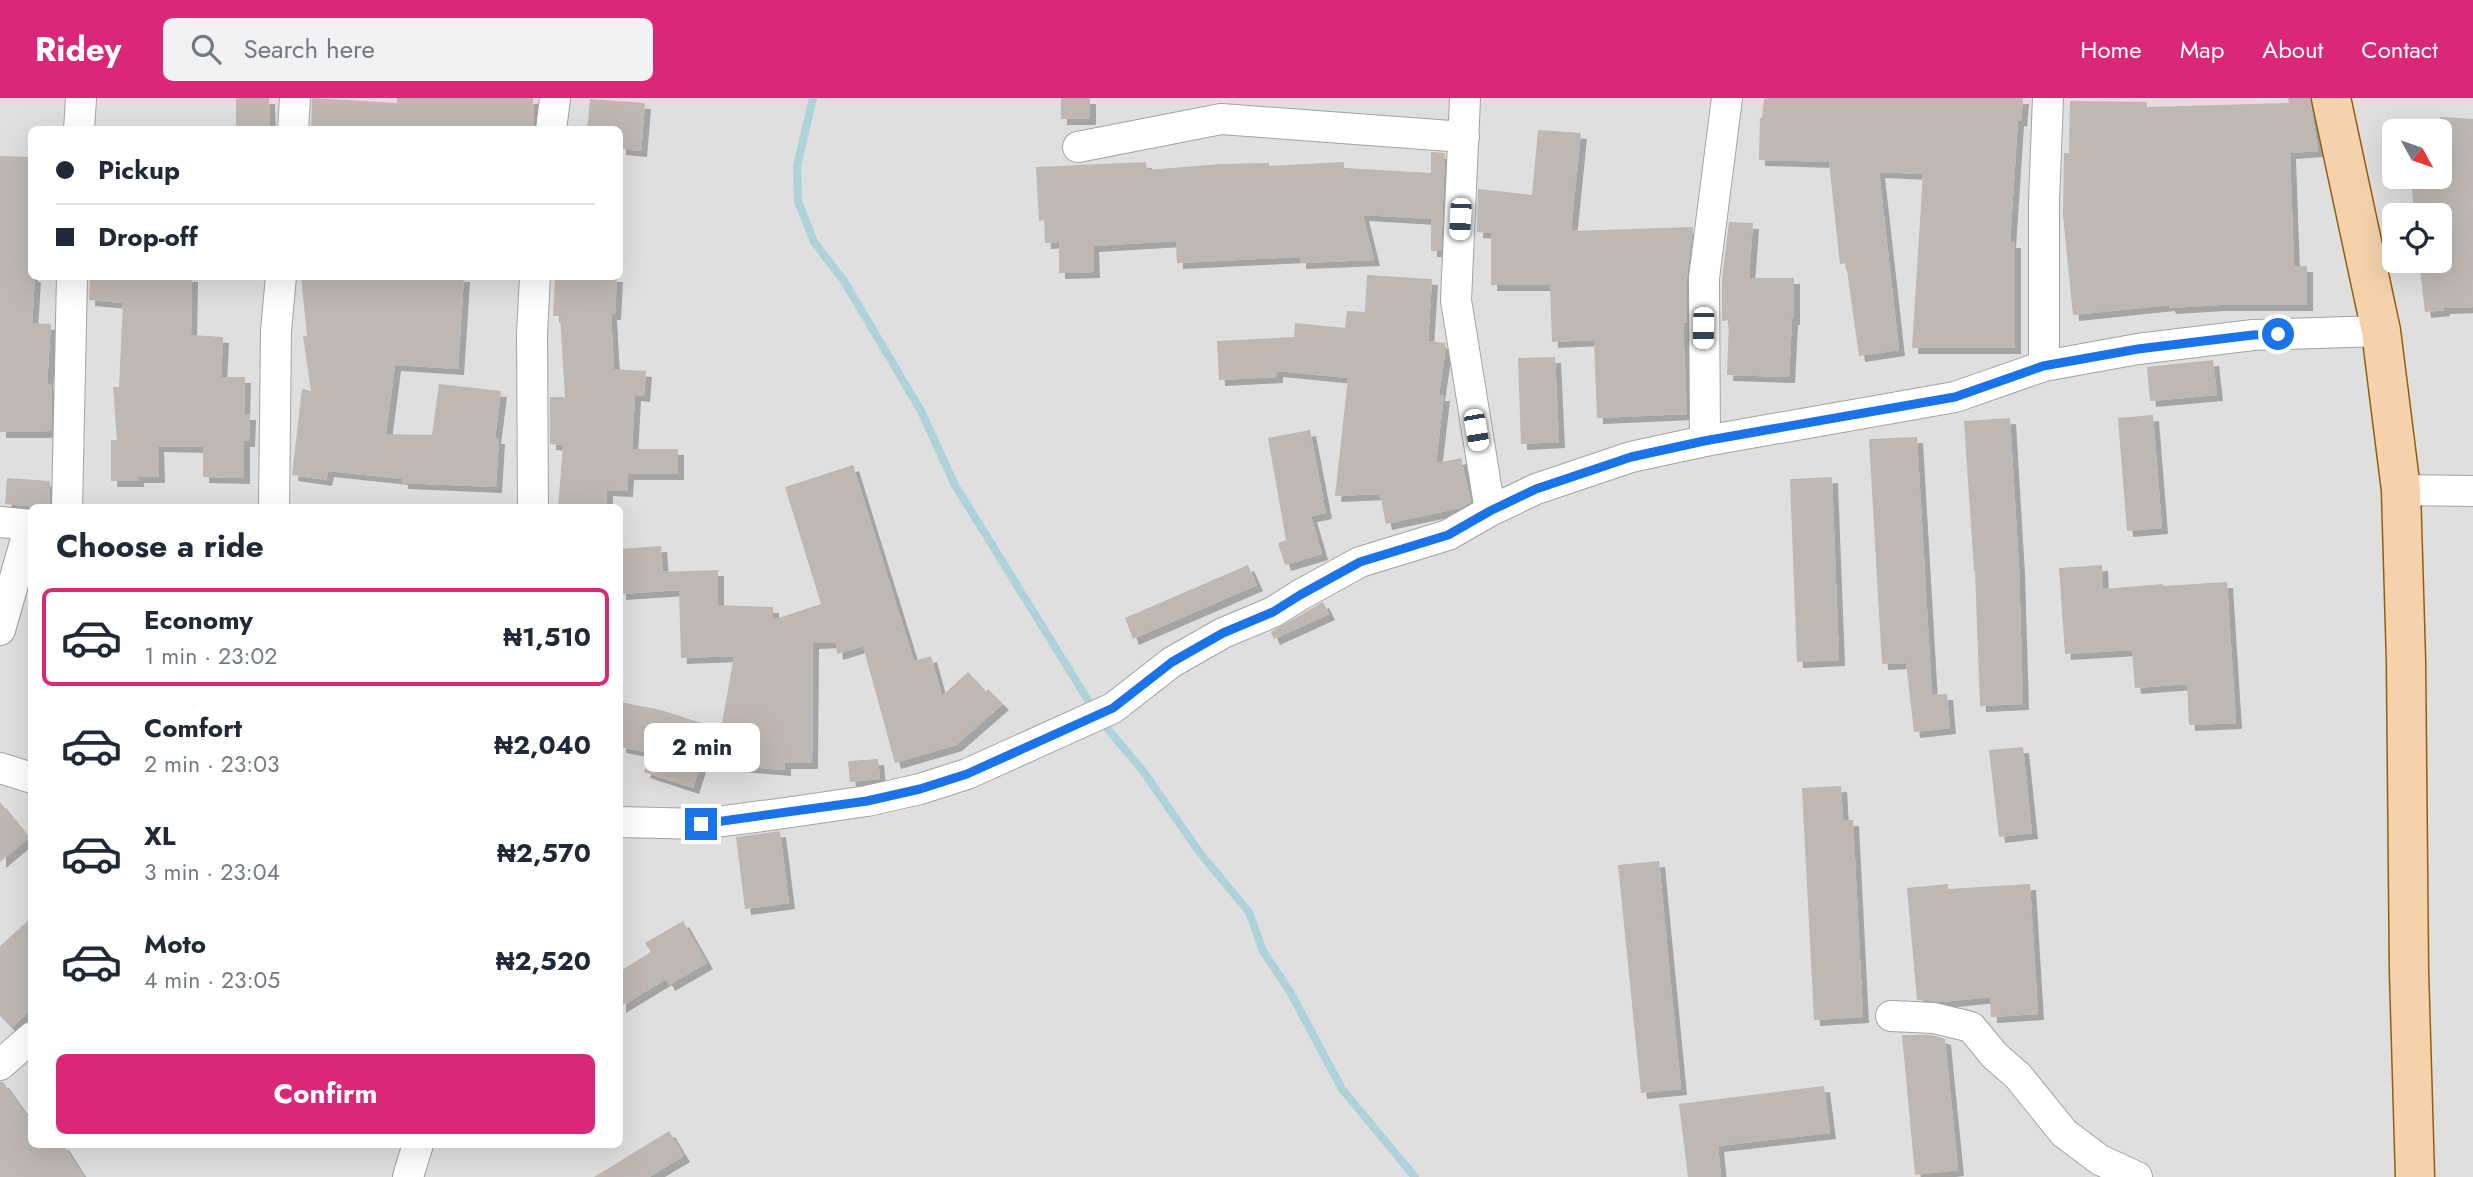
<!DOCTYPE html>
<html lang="en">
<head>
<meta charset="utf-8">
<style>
  :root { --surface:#fff; --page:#f2f2f3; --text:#1f2937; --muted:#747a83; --line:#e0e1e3; --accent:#db2777 }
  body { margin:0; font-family:Jost,sans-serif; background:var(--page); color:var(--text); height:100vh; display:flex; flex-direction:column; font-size:26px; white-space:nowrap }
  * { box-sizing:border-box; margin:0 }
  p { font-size:23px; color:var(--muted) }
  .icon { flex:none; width:38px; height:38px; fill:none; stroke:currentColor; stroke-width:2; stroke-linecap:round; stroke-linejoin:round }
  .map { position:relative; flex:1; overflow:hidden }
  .side { position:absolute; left:28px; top:406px; width:595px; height:644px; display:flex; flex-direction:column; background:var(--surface); border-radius:10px; box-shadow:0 7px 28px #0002 }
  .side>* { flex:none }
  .guide { position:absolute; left:28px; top:28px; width:595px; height:154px; border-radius:10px; box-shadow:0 7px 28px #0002; display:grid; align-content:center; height:154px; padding:0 28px; background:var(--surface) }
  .needle { width:46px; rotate:130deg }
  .controls { position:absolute; left:2382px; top:21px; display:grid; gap:14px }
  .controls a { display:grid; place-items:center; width:70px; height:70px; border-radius:10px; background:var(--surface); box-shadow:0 7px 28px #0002; font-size:35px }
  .end { position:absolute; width:32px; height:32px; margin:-16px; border:9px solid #1a73e8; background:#fff; box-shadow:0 0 0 4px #fff }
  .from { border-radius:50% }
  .bubble { position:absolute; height:49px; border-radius:10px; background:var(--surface); box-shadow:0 7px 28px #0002; font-size:23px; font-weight:700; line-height:49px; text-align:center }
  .car { position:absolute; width:21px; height:42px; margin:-21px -10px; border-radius:9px; box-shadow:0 0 5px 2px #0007; background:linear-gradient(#fff 24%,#345 0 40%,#fff 0 76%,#345 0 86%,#fff 0) }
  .guide b { display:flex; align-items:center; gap:24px; height:66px; font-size:26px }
  .guide b+b { border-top:2px solid var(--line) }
  .guide i { width:18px; height:18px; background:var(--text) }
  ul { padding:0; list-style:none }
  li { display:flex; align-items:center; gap:21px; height:98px; margin:0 14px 10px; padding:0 14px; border:4px solid transparent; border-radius:10px }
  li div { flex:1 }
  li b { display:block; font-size:26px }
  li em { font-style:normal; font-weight:700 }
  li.selected { border-color:var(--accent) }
  li>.icon { width:63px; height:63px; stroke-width:1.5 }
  h2 { padding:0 28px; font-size:32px; line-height:84px }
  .action { display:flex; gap:14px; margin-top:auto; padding:14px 28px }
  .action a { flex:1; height:80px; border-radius:10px; background:var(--accent); color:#fff; font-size:28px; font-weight:700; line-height:80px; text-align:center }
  header { display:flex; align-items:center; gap:42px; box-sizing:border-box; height:98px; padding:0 35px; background:var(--accent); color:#fff }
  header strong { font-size:33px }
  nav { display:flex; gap:38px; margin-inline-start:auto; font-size:24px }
  .search { width:490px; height:63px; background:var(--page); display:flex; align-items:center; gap:18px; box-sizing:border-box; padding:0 24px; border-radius:10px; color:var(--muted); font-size:26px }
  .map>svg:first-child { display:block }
</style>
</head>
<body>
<header>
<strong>Ridey</strong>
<div class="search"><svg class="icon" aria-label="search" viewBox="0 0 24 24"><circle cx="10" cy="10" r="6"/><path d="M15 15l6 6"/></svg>Search here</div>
<nav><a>Home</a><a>Map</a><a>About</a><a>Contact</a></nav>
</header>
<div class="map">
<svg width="2473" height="1079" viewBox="0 0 2473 1079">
  <defs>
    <filter id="shadow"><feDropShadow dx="6" dy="6" stdDeviation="0" flood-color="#0004"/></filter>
  </defs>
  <rect width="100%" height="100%" fill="#f1eee9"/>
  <path fill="#e0dfdf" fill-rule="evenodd" d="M0,0H2473V1079H0ZM32,32H620V178H32ZM2394,33H2440V79H2394ZM2394,117H2440V163H2394ZM32,410H620V1046H32Z"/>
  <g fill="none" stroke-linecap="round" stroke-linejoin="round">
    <g stroke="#aed2da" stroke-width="8">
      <polyline points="813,0 797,68 798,103 814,144 844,183 921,313 955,387 1094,612"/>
      <polyline points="1101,623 1143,673 1200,755 1249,814 1263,853 1289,892 1342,991 1415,1079"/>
    </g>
  </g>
  <g fill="#beb7b2" filter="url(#shadow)">
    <polygon points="236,0 269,0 270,32 236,32"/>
    <polygon points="312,0 397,5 397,0 533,0 534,32 311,32"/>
    <rect x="1061" y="0" width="29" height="21"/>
    <polygon points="1764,0 2023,0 2021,23 2018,22 2010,144 2015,144 2015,250 1912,250 1923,76 1879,74 1899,252 1859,258 1846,165 1840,166 1829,64 1759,62 1760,20 1762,20"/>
    <polygon points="2288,0 2310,0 2318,53 2290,55 2294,168 2307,168 2307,207 2219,207 2170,210 2169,207 2073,217 2063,117 2064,55 2069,55 2070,3 2147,4 2147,9 2289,5"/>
    <polygon points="590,1 645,5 641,53 620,51 620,32 587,32"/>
    <polygon points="2440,19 2473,21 2473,209 2444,210 2444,212 2425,214 2419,163 2440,163 2440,117 2414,117 2411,79 2440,79"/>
    <polygon points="1538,32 1581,35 1571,133 1693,129 1687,178 1687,225 1683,225 1687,316 1597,320 1594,242 1552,244 1550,187 1491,187 1491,135 1477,134 1478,91 1532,97"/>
    <polygon points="1431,54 1445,55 1441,153 1431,153 1431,121 1363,117 1374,162 1300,165 1300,159 1177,165 1176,143 1093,148 1094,174 1059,175 1059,144 1045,145 1044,122 1039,123 1036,69 1146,64 1147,72 1221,66 1269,65 1269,68 1344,64 1344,70 1431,75"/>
    <polygon points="0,58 32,59 32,178 35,178 32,225 51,226 47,286 52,286 51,332 44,334 0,334"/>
    <polygon points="1729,124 1753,125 1749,180 1794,180 1794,221 1792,221 1789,279 1727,277 1729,222 1722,223 1722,181"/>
    <polygon points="1367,177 1432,181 1428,243 1445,245 1446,249 1439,297 1444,297 1436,365 1461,360 1471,404 1460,410 1386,426 1380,396 1335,398 1348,280 1277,273 1277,279 1219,282 1217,243 1294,239 1295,225 1345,230 1347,213 1365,214"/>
    <polygon points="90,178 192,178 191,237 223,239 221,279 245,279 244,316 250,316 249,343 244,343 244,380 203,379 203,349 158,348 159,379 138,379 138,383 111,383 111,342 117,342 113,289 119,289 123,205 89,202"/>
    <polygon points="301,178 464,178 458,271 395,267 386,336 432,337 439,286 501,293 495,340 499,340 496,389 402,385 402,381 328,373 326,382 292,377 302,291 311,293 303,238 307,238"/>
    <polygon points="555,178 617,178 615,216 611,216 614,271 646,273 644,298 635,297 632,351 678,351 678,376 628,376 627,393 607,392 607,410 558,410 563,347 550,346 550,299 565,299 560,218 553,218"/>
    <polygon points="1555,259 1559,344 1521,346 1518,260"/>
    <polygon points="2213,262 2217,297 2150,303 2147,269"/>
    <polygon points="2153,317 2162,430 2127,433 2118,320"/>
    <polygon points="2010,320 2019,470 2023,606 1980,608 1975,473 1974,473 1964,323"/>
    <polygon points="1310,332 1326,415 1311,418 1322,456 1285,467 1278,445 1286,442 1268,340"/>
    <polygon points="1917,339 1932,597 1947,596 1950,630 1914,634 1906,565 1882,566 1869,341"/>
    <polygon points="853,367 914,563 931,558 942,598 968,574 986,594 988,591 1003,606 956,647 895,665 863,548 837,556 836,544 813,545 812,665 785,665 785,672 701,665 693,690 644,674 651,655 620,649 620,604 661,612 717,630 718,625 722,625 734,558 681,560 679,492 620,496 620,451 661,448 663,474 718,472 718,507 773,509 773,522 821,506 785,389"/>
    <polygon points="1832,379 1839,562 1797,564 1790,381"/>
    <polygon points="7,380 50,383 50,410 5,406"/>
    <polygon points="1248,467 1257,487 1133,541 1125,520"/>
    <polygon points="2102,467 2103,491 2163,486 2163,488 2227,484 2236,625 2189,627 2187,586 2135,590 2132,552 2065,556 2059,470"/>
    <polygon points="1323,504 1329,516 1274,541 1271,534"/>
    <polygon points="2023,649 2032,735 1999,739 1989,652"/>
    <polygon points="878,661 880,681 850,684 848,663"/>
    <polygon points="1841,688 1843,722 1853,722 1863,919 1814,922 1802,690"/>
    <polygon points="0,704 29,740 0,764"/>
    <polygon points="780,733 789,805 745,811 736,739"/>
    <polygon points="1659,763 1681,991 1641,995 1618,767"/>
    <polygon points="1948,786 1948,791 2030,786 2038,916 1991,919 1990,899 1942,904 1917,902 1907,790"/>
    <polygon points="32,819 32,910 12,930 0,918 0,848"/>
    <polygon points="683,823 707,865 669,887 666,881 620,909 620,873 651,854 645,845"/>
    <polygon points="1902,937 1932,937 1945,941 1958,1072 1915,1077"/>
    <polygon points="0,984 3,984 32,1025 32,1046 63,1046 84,1079 0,1079"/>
    <polygon points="1824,988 1830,1035 1718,1048 1721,1079 1688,1079 1679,1006"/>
    <polygon points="669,1033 684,1058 649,1079 594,1079"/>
  </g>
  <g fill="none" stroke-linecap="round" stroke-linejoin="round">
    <defs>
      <g id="minor">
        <polyline points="1465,0 1456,202 1490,413"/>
        <polyline points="79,32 81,0"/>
        <polyline points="293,32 295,0"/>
        <polyline points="551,32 555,0"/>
        <polyline points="1078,49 1221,21 1464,39"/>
        <polyline points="2044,268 2044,103 2048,0"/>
        <polyline points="1705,343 1704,180 1727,0"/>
        <polyline points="2401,392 2473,393"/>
        <polyline points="67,410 72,178"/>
        <polyline points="274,410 276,233 281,178"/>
        <polyline points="533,410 532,236 535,178"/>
        <polyline points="0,424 32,427"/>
        <polyline points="0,532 30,427"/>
        <polyline points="0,670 32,680"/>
        <polyline points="620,724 701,726 785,715 867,703 920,691 967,676 1113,610 1172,564 1223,535 1273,514 1300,497 1360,464 1448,437 1490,413 1536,391 1631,359 1705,343 1955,299 2044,268 2138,251 2253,237 2381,233"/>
        <polyline points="1891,918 1934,920 1971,929 1995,958 2018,978 2064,1035 2100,1062 2137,1079"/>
        <polyline points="0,967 32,939"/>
        <polyline points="408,1079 418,1046"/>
      </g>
      <polyline id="major" points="2331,0 2381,233 2401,392 2406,563 2409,873 2415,1079"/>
    </defs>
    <use href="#minor" stroke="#a3a3a3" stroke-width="32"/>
    <use href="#major" stroke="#92600d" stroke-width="41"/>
    <use href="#minor" stroke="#fff" stroke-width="30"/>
    <use href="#major" stroke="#f5d2ab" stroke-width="38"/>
  </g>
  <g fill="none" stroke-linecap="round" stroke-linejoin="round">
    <polyline stroke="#1a73e8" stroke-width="9" points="701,726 867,703 920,691 967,676 1113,610 1172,564 1223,535 1273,514 1300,497 1360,464 1448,437 1490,413 1536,391 1631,359 1704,343 1955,299 2043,268 2138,251 2253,237 2278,236"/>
  </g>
</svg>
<div class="controls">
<a><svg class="needle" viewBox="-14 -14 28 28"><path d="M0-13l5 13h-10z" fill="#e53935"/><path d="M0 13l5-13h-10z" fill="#747a83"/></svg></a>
<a><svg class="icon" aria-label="locate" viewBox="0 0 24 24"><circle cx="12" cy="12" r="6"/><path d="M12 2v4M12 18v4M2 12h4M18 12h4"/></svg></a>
</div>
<i class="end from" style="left:2278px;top:236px"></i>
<i class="end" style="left:701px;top:726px"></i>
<div class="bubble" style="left:644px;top:625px;width:116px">2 min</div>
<i class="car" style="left:1460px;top:121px;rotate:183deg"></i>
<i class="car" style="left:1703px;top:230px;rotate:181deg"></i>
<i class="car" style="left:1476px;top:332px;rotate:170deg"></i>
<div class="guide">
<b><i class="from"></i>Pickup</b>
<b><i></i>Drop-off</b>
</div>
<section class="side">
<h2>Choose a ride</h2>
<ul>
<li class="selected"><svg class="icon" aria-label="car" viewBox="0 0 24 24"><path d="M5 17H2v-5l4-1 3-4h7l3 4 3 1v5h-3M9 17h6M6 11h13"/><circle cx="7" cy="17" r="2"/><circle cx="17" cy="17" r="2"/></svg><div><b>Economy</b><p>1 min · 23:02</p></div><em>₦1,510</em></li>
<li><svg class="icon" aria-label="car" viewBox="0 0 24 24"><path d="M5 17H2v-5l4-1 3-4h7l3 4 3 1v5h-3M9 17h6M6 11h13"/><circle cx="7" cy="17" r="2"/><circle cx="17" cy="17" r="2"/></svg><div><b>Comfort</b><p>2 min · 23:03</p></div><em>₦2,040</em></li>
<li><svg class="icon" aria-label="car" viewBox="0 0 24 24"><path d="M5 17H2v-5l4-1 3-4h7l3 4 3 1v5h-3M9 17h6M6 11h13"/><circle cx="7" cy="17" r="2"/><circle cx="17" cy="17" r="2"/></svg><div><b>XL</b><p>3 min · 23:04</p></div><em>₦2,570</em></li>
<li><svg class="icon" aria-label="car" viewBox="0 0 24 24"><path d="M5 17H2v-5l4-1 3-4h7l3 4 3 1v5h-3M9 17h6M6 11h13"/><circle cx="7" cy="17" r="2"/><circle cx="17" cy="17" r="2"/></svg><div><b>Moto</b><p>4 min · 23:05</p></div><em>₦2,520</em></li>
</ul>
<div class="action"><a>Confirm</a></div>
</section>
</div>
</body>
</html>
